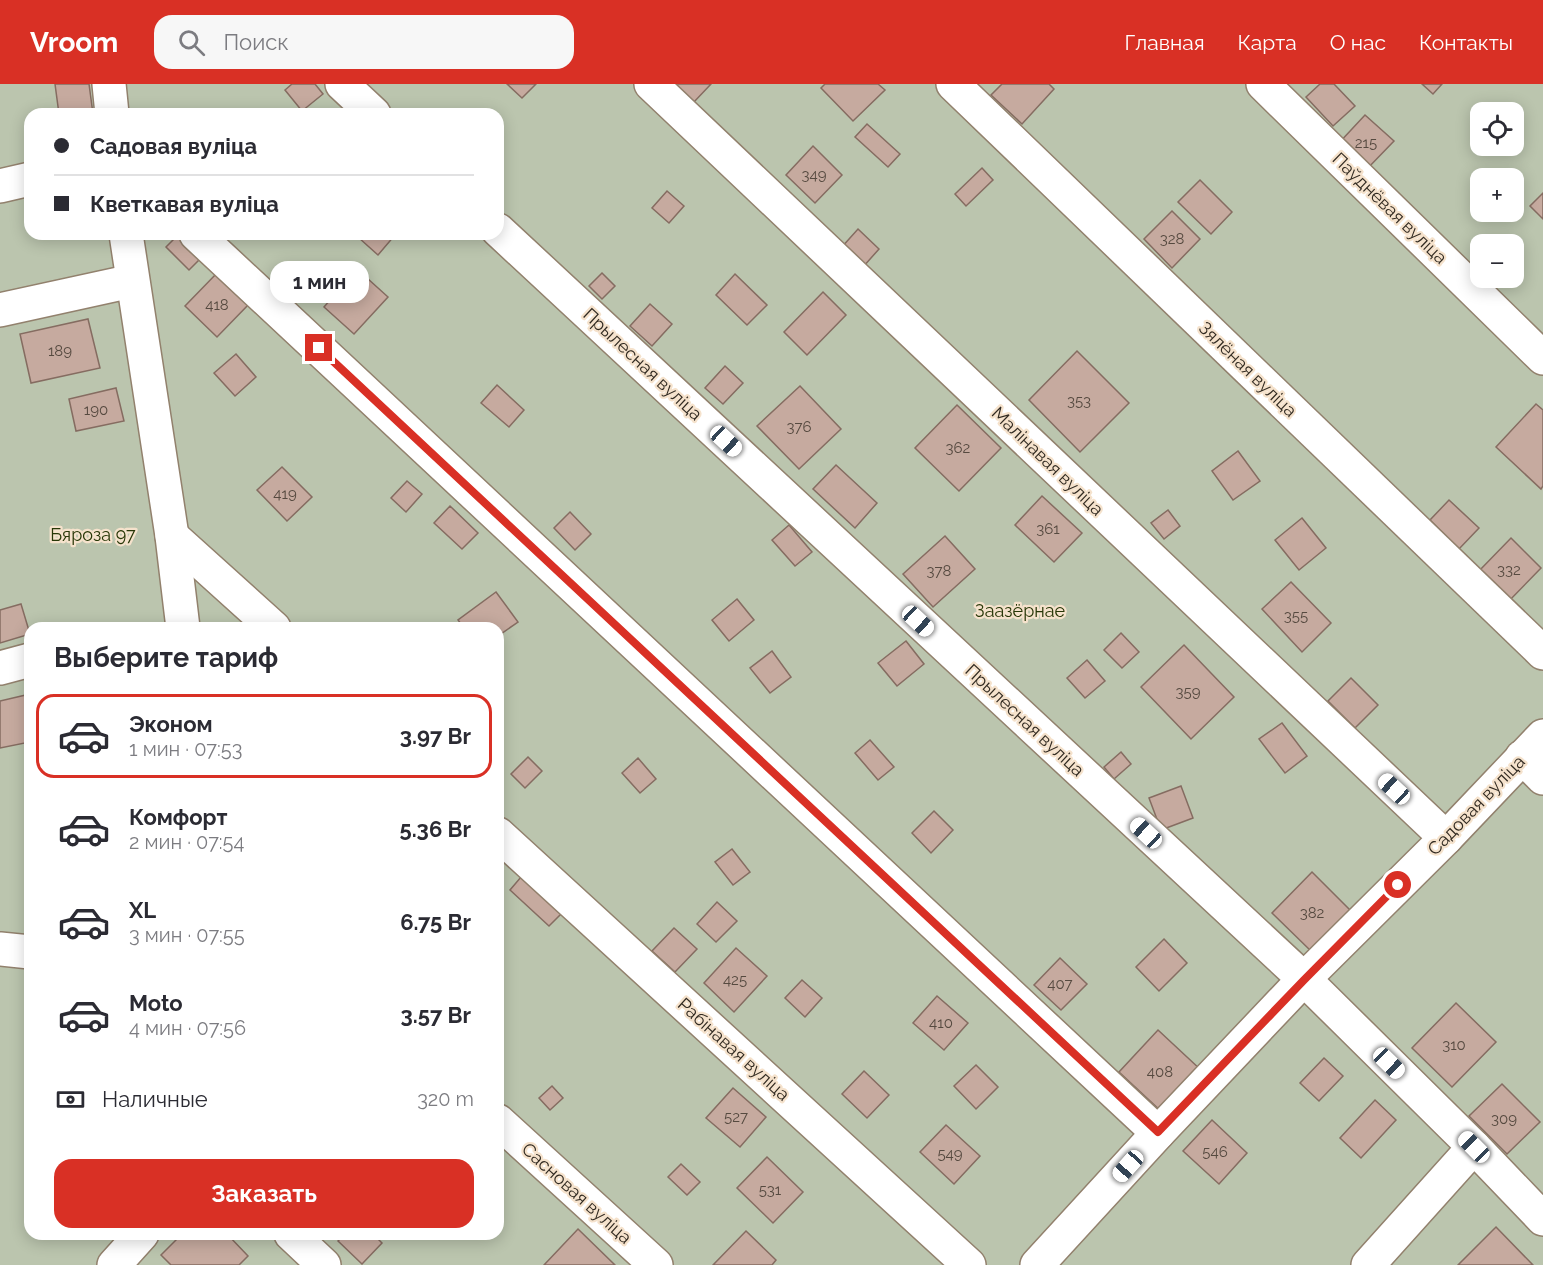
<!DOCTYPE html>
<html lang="ru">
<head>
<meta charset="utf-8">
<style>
  :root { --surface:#fff; --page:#f7f7f7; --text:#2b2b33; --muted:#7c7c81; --line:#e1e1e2; --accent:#d93025 }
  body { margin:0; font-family:Raleway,sans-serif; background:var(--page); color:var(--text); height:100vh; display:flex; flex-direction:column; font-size:22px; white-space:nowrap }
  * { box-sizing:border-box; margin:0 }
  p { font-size:20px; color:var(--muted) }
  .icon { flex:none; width:33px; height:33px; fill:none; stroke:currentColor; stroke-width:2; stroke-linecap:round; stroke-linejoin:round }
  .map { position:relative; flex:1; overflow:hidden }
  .drawer { position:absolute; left:24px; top:538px; width:480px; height:618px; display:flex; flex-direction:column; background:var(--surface); border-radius:18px; box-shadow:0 3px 15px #0003 }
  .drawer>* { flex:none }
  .hud { position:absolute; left:24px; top:24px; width:480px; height:132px; border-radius:18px; box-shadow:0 3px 15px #0003; display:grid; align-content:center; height:132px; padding:0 30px; background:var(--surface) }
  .buttons { position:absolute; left:1470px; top:18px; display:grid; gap:12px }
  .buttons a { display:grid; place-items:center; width:54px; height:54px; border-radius:12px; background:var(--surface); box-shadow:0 3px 15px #0003; font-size:30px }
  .end { position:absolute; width:27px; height:27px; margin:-14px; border:8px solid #d93025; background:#fff; box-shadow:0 0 0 3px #fff }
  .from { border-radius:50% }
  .bubble { position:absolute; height:42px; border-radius:18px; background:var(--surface); box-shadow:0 3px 15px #0003; font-size:20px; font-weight:700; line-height:42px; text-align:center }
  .car { position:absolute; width:18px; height:36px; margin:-18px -9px; border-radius:8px; box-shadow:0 0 4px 2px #0007; background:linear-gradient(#fff 24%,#345 0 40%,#fff 0 76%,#345 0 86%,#fff 0) }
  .hud b { display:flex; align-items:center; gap:21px; height:57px; font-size:22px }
  .hud b+b { border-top:2px solid var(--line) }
  .hud i { width:15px; height:15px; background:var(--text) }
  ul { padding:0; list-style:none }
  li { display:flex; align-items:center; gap:18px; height:84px; margin:0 12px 9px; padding:0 18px; border:3px solid transparent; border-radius:18px }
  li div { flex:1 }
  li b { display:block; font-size:22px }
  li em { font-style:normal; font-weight:700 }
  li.on { border-color:var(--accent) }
  li>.icon { width:54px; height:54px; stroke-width:1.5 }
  h2 { padding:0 30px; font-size:27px; line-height:72px }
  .pay { display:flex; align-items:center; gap:15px; height:66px; padding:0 30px; font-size:22px }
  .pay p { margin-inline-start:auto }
  .primary-button { display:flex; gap:12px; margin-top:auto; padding:12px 30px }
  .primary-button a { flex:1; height:69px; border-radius:18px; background:var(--accent); color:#fff; font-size:24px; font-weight:700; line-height:69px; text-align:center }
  header { display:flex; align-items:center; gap:36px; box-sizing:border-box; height:84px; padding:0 30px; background:var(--accent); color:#fff }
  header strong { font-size:28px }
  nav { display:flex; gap:33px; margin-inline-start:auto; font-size:21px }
  .search { width:420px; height:54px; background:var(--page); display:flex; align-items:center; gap:15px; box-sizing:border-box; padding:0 21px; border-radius:18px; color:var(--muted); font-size:22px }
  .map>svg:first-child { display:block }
</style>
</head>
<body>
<header>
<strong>Vroom</strong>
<div class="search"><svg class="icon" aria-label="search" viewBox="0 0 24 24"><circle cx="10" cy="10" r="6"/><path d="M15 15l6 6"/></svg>Поиск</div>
<nav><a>Главная</a><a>Карта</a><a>О нас</a><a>Контакты</a></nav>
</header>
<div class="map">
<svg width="1543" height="1181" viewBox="0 0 1543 1181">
  <rect width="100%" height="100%" fill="#f5e2cc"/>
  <path fill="#bbc5ae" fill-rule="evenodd" d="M0,0H1543V1181H0ZM1480,28H1514V62H1480ZM30,30H498V150H30ZM1480,94H1514V128H1480ZM1480,160H1514V194H1480ZM30,544H498V1150H30Z"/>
  <g fill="#c6aa9f" stroke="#856c61" stroke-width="1.5">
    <polygon points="55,0 89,0 93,30 59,30"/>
    <polygon points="292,0 315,0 323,10 302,27 285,6"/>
    <polygon points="507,0 536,0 522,14"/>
    <polygon points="675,0 711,0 694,18"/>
    <polygon points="825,0 878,0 885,6 853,37 821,4"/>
    <polygon points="1002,0 1049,0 1054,5 1022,40 991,11"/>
    <polygon points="1320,0 1334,0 1355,22 1333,42 1306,13"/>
    <polygon points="1422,0 1442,0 1433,10"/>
    <polygon points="1365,31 1394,57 1366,86 1338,60"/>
    <polygon points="1480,39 1480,56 1472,48"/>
    <polygon points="867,40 900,70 888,83 855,53"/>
    <polygon points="813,62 842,91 815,119 786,91"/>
    <polygon points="982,84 993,96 966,122 955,110"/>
    <polygon points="1200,96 1232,128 1211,150 1178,118"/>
    <polygon points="667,107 684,122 669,139 652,124"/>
    <polygon points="1543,109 1543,135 1530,122"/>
    <polygon points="1172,127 1200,155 1172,184 1144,155"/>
    <polygon points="858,145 879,165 863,183 841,164"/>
    <polygon points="179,150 184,150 205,170 189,186 166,163"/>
    <polygon points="362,150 395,150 395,151 378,171 359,154"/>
    <polygon points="357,185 388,213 354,250 324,223"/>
    <polygon points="217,189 249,220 217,253 185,222"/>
    <polygon points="602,189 615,202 602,215 589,202"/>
    <polygon points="735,190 767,221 747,241 716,211"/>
    <polygon points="823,208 846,231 807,271 784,248"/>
    <polygon points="650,220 672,240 652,262 630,242"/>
    <polygon points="88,235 100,284 31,299 20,250"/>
    <polygon points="1077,267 1129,319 1080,368 1029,316"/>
    <polygon points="236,270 256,293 235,312 214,289"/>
    <polygon points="725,282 743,299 723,320 705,304"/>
    <polygon points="497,301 524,326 509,343 481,319"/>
    <polygon points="800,302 841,345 799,385 757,342"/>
    <polygon points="116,304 124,337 76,347 69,315"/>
    <polygon points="1536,320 1543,326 1543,402 1541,405 1496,363"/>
    <polygon points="957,321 1001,364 959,407 915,364"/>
    <polygon points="1238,367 1260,397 1233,416 1212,387"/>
    <polygon points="836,381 877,419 855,444 813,405"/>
    <polygon points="282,383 312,413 287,437 257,406"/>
    <polygon points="407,397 422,410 406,428 391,414"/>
    <polygon points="1042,412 1082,449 1054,478 1015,441"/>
    <polygon points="1449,416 1479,444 1459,465 1430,436"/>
    <polygon points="450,422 478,449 462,465 434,439"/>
    <polygon points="1168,426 1180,442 1164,455 1151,439"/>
    <polygon points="570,428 591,450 575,466 554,444"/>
    <polygon points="1302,434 1326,464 1299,486 1275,456"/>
    <polygon points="789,441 812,468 795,482 772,456"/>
    <polygon points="945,452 975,485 933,523 903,490"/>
    <polygon points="1511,454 1541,484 1508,518 1478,488"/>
    <polygon points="1291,498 1331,539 1302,568 1262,525"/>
    <polygon points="496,508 518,538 498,552 498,544 464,544 458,536"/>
    <polygon points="737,515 754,536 729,557 712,536"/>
    <polygon points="21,520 30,550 0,559 0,526"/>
    <polygon points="1121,549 1139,568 1122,584 1104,566"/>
    <polygon points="906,557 924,580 897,602 878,579"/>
    <polygon points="1184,561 1234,613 1191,655 1141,603"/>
    <polygon points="772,567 791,593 770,609 750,584"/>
    <polygon points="1087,576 1105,597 1085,614 1067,594"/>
    <polygon points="1351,594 1378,621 1355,644 1328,617"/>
    <polygon points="30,610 30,658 0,664 0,617"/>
    <polygon points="1282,639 1307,672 1285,689 1259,655"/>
    <polygon points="870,656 894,683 878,696 855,669"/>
    <polygon points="1121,668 1131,680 1114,695 1104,683"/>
    <polygon points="528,673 542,687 525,704 511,690"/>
    <polygon points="638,674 656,695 640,709 622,689"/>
    <polygon points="1181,702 1193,734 1161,746 1149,714"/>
    <polygon points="934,727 953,746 931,769 912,749"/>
    <polygon points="732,765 750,788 733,801 715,778"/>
    <polygon points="1312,788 1352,828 1313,869 1272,829"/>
    <polygon points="521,793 561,830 549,842 510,806"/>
    <polygon points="717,818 737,837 716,858 697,840"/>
    <polygon points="674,844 697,865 675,888 652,867"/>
    <polygon points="1164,855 1187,879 1159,907 1136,883"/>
    <polygon points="736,864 767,892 734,928 704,899"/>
    <polygon points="1060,874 1087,900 1061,926 1034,901"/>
    <polygon points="802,896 822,914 805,933 785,914"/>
    <polygon points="937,912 968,939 944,966 913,939"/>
    <polygon points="1456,919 1496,958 1452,1003 1412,964"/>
    <polygon points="1158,946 1202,987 1163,1029 1119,988"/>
    <polygon points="1324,974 1343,992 1319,1017 1300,999"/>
    <polygon points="976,981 998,1003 976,1025 954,1002"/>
    <polygon points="864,987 889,1011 867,1034 842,1010"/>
    <polygon points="1502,1000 1540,1038 1507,1070 1469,1032"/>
    <polygon points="552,1002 563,1014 550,1026 539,1014"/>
    <polygon points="733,1004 766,1033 740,1063 706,1034"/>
    <polygon points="1375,1016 1396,1036 1361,1074 1340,1054"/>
    <polygon points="1212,1036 1247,1069 1219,1100 1183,1067"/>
    <polygon points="946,1041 980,1072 954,1100 920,1068"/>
    <polygon points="767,1073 803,1108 773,1139 737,1104"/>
    <polygon points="681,1080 700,1098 687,1111 668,1093"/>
    <polygon points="1496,1143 1533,1181 1458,1181"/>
    <polygon points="578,1145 615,1181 544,1181"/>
    <polygon points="746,1147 776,1176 772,1181 713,1181"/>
    <polygon points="182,1150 227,1150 248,1172 239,1181 171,1181 161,1171"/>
    <polygon points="345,1150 373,1150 382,1159 362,1180 338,1157"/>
  </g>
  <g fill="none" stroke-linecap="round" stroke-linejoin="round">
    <defs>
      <g id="minor">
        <polyline points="109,0 112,30"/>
        <polyline points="342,0 374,30"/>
        <polyline points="651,0 1446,754"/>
        <polyline points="953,0 1543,569"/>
        <polyline points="1263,0 1543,274"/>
        <polyline points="0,102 30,95"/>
        <polyline points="498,146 1304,895 1474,1063 1543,1135"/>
        <polyline points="126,150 172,452 183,544"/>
        <polyline points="196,150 1158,1049"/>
        <polyline points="0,226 132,197"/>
        <polyline points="172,452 274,544"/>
        <polyline points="0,584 30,576"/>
        <polyline points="1522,673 1543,694"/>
        <polyline points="498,750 969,1181"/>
        <polyline points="0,865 30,868"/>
        <polyline points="498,1037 656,1181"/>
        <polyline points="291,1150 324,1181"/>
        <polyline points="114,1181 142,1150"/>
        <polyline points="1037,1181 1158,1049 1304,895 1446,754 1543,652"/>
        <polyline points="1368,1181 1474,1063"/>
      </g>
    </defs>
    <use href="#minor" stroke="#92816d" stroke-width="36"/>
    <use href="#minor" stroke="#fff" stroke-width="33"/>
  </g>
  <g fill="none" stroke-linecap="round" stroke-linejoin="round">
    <polyline stroke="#d93025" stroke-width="8" points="319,264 1158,1048 1304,896 1398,801"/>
  </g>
  <g text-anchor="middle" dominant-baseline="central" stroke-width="4.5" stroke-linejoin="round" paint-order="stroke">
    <g font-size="15" fill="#564a40">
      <text x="1366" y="59">215</text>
      <text x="814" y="91">349</text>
      <text x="1172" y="155">328</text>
      <text x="217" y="221">418</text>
      <text x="60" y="267">189</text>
      <text x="1079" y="317">353</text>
      <text x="96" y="326">190</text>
      <text x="799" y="343">376</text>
      <text x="958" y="364">362</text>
      <text x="285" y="410">419</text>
      <text x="1048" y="445">361</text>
      <text x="1509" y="486">332</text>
      <text x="939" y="487">378</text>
      <text x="1296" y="532">355</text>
      <text x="1188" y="608">359</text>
      <text x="1312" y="829">382</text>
      <text x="735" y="896">425</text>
      <text x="1060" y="900">407</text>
      <text x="941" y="939">410</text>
      <text x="1454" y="961">310</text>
      <text x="1160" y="988">408</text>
      <text x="736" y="1033">527</text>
      <text x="1504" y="1035">309</text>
      <text x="1215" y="1068">546</text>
      <text x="950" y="1070">549</text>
      <text x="770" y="1106">531</text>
    </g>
    <g font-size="18" fill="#312a21" stroke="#f5e2cc">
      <text transform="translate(1390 124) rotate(44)">Паўднёвая вуліца</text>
      <text transform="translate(643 280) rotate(43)">Прылесная вуліца</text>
      <text transform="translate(1248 285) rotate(44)">Зялёная вуліца</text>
      <text transform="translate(1048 377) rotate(44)">Малінавая вуліца</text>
      <text transform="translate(1025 636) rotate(43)">Прылесная вуліца</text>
      <text transform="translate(1476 721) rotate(-46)">Садовая вуліца</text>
      <text transform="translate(734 965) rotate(42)">Рабінавая вуліца</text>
      <text transform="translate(577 1109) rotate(42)">Сасновая вуліца</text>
    </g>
    <g font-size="18" fill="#273707" stroke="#f5e2cc">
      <text x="93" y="450">Бяроза 97</text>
      <text x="1020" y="526">Заазёрнае</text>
    </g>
  </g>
</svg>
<div class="buttons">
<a><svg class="icon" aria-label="locate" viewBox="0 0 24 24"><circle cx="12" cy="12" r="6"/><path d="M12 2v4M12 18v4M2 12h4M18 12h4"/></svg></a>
<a>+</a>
<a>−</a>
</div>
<i class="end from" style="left:1398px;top:801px"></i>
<i class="end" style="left:319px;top:264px"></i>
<div class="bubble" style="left:270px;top:177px;width:99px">1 мин</div>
<i class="car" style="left:726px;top:357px;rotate:133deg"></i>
<i class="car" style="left:918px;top:537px;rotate:133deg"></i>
<i class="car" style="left:1394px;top:705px;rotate:313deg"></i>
<i class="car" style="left:1146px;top:749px;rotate:313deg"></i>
<i class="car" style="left:1389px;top:979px;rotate:134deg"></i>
<i class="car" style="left:1474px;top:1063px;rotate:315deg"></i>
<i class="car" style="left:1128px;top:1082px;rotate:222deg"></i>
<div class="hud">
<b><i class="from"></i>Садовая вуліца</b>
<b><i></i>Кветкавая вуліца</b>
</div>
<section class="drawer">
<h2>Выберите тариф</h2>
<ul>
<li class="on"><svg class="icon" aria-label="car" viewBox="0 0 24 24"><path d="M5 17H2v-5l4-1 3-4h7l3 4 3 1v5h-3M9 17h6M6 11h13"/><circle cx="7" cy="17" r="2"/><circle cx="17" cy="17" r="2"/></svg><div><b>Эконом</b><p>1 мин · 07:53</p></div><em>3.97 Br</em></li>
<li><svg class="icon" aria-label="car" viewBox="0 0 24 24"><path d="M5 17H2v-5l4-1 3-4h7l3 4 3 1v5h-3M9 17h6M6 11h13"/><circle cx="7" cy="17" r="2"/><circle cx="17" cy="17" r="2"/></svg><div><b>Комфорт</b><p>2 мин · 07:54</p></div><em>5.36 Br</em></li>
<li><svg class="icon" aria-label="car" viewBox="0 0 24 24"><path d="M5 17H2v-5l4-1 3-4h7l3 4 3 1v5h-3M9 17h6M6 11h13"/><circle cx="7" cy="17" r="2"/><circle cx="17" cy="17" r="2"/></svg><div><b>XL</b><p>3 мин · 07:55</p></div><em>6.75 Br</em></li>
<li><svg class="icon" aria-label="car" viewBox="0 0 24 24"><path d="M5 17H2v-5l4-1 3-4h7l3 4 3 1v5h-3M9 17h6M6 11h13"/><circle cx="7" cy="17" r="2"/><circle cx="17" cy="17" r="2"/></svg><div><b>Moto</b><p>4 мин · 07:56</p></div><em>3.57 Br</em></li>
</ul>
<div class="pay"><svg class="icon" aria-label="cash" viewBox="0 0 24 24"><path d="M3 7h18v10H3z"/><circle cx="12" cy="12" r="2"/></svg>Наличные<p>320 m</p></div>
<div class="primary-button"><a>Заказать</a></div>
</section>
</div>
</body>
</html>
